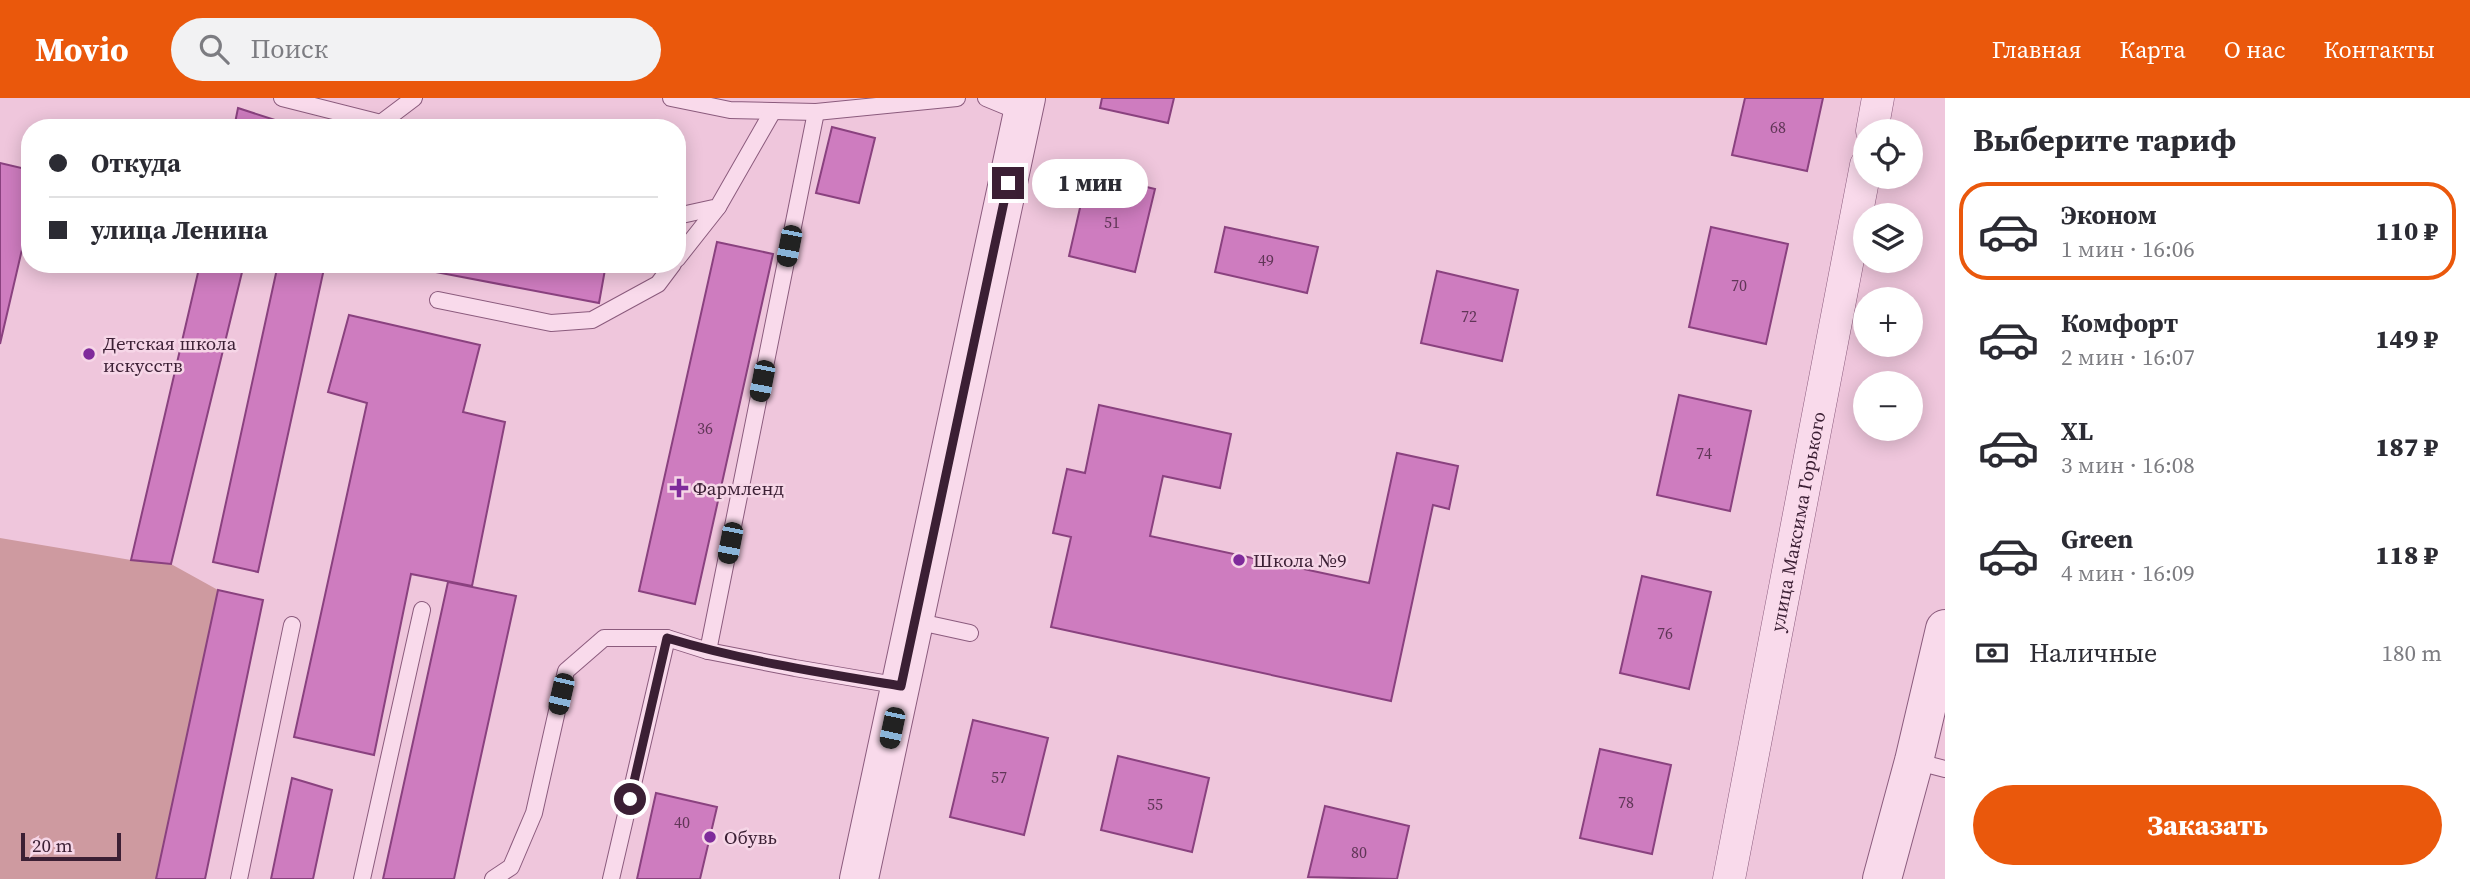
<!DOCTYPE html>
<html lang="ru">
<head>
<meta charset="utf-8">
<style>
  :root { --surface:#fff; --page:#f2f2f3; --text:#2b2b33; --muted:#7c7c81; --line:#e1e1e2; --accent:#ea580c }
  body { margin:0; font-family:"Source Serif 4",serif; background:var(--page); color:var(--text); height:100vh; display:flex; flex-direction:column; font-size:26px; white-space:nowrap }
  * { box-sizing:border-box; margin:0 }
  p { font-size:23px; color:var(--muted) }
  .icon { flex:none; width:38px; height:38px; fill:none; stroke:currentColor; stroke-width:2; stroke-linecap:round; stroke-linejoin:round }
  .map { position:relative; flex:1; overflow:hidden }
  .sheet { display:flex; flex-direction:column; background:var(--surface); width:525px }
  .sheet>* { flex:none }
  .guide { position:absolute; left:21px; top:21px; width:665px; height:154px; border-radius:28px; box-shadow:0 4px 18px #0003; display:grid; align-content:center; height:154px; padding:0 28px; background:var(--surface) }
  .controls { position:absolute; left:1853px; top:21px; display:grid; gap:14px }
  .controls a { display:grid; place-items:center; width:70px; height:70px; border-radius:50%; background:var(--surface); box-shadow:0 4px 18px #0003; font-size:35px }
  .scale { position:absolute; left:21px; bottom:18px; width:100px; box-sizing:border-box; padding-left:7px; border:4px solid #3b1f34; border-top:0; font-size:19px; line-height:24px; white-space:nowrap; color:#3b1f34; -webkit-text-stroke:5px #f6d6e7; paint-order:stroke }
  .end { position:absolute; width:32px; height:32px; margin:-16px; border:9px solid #3b1f34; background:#fff; box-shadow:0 0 0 4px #fff }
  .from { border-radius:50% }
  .bubble { position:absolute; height:49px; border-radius:24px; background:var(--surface); box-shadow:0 4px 18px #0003; font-size:23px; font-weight:800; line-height:49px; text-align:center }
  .car { position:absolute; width:21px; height:42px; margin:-21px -10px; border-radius:9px; box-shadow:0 0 5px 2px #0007; background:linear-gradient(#222 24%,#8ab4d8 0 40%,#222 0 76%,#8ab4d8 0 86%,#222 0) }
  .guide b { display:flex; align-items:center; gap:24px; height:66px; font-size:26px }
  .guide b+b { border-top:2px solid var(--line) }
  .guide i { width:18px; height:18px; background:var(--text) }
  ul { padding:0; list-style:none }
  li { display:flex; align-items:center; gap:21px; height:98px; margin:0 14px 10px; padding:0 14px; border:4px solid transparent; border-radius:28px }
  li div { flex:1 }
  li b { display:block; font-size:26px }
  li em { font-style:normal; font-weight:800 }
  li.on { border-color:var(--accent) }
  li>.icon { width:63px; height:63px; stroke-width:1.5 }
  h2 { padding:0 28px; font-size:32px; line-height:84px }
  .pay { display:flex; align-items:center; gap:18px; height:77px; padding:0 28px; font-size:26px }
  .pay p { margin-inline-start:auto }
  .primary-button { display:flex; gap:14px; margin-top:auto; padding:14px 28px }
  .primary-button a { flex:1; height:80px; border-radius:42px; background:var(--accent); color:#fff; font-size:28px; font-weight:800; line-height:80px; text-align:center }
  header { display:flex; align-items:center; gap:42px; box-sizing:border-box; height:98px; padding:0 35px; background:var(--accent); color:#fff }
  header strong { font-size:33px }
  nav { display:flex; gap:38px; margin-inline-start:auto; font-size:24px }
  .search { width:490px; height:63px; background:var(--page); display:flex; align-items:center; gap:18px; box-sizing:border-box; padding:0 24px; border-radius:38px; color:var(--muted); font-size:26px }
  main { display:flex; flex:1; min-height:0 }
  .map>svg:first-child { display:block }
</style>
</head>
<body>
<header>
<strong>Movio</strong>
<div class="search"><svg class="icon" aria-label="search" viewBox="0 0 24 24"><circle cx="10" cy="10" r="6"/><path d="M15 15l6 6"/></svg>Поиск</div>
<nav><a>Главная</a><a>Карта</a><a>О нас</a><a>Контакты</a></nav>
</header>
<main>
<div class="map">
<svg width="1945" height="781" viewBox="0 0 1945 781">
  <rect width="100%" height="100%" fill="#efc6dc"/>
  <polygon fill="#ce9aa0" points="0,440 131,462 171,466 218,492 156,781 0,781"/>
  <g fill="#ce7cbf" stroke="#8a417f" stroke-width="2">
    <polygon points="1102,0 1174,0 1168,25 1100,10"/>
    <polygon points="1745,0 1823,0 1807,73 1732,57"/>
    <polygon points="238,10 278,23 277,30 234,30"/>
    <polygon points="832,29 875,40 859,105 816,95"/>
    <polygon points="0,65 30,72 30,117 0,246"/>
    <polygon points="1088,75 1155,91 1135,174 1069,158"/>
    <polygon points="1225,129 1318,149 1307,195 1215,174"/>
    <polygon points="1711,129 1788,146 1766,246 1689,229"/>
    <polygon points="717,144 773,156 695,506 639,493"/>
    <polygon points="200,166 244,166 171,466 131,462"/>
    <polygon points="278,166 325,166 258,474 213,464"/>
    <polygon points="426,166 606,166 599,205 425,172"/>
    <polygon points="1437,173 1518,192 1502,263 1421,245"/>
    <polygon points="349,217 480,247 463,314 505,324 472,488 411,476 374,657 294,639 367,305 328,294"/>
    <polygon points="1679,297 1751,313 1730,413 1657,397"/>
    <polygon points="1099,307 1231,336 1220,390 1163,378 1150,438 1369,485 1397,355 1458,368 1449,411 1433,407 1391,603 1051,529 1071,439 1053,435 1067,371 1085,375"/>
    <polygon points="1642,478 1711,494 1689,591 1620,575"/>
    <polygon points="448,484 516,498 454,781 383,781"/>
    <polygon points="218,492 263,502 205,781 156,781"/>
    <polygon points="973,622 1048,640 1024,737 950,719"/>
    <polygon points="1600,651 1671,667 1652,756 1580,740"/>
    <polygon points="1118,658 1209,680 1192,754 1101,732"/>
    <polygon points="292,680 332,692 313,781 271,781"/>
    <polygon points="656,695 717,709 700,781 637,781"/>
    <polygon points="1325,708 1409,728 1397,781 1308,779"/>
  </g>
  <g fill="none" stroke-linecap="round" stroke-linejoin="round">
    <defs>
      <g id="service">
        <polyline points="282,0 381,25 414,0"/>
        <polyline points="671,0 730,12 816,14 957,0"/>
        <polyline points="986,0 1022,15"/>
        <polyline points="677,118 718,109 773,13"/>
        <polyline points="677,161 718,109"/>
        <polyline points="438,202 551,225 592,222 658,186 673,166"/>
        <polyline points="915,523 970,535"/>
        <polyline points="708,553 816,14"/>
        <polyline points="1914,663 1945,671"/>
        <polyline points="239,781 292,527"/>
        <polyline points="362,781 422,512"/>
        <polyline points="493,781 511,769 534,715 566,573 604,540 667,540 708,553 795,570 901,588"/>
        <polyline points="611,781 667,540"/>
      </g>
      <g id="minor">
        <polyline points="1872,33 1878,0"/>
        <path id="s1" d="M1729,781L1866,67"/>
      </g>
      <g id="tertiary">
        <polyline points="859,781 1026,0"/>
        <polyline points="1882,781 1914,663 1945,531"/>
      </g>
    </defs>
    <use href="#service" stroke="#8b5b7d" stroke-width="18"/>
    <use href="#minor" stroke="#8b5b7d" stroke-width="33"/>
    <use href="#tertiary" stroke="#8b5b7d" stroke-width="40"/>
    <use href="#service" stroke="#f9daeb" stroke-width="16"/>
    <use href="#minor" stroke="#f9daeb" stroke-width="32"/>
    <use href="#tertiary" stroke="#f9daeb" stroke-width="38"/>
  </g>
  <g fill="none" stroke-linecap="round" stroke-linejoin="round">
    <path stroke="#3b1f34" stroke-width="9" d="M630,701L667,540C744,563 822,575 901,588L1008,85"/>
  </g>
  <g fill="#7f2a9b" stroke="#f6d6e7" stroke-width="2.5">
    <circle cx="89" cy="256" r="7"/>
    <path d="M675.5 379.5h7v7h7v7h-7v7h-7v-7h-7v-7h7z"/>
    <circle cx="1239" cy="462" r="7"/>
    <circle cx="710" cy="739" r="7"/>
  </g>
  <g text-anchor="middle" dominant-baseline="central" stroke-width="5" stroke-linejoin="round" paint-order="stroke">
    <g font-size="16" fill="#603657">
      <text x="1778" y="29">68</text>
      <text x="1112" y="124">51</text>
      <text x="1266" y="162">49</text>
      <text x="1739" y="187">70</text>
      <text x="1469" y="218">72</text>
      <text x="705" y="330">36</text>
      <text x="1704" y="355">74</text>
      <text x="1665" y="535">76</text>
      <text x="999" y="679">57</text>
      <text x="1626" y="704">78</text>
      <text x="1155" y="706">55</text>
      <text x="682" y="724">40</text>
      <text x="1359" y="754">80</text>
    </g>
    <g font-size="19" fill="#3b1f34" stroke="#f6d6e7" text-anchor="start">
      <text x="103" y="245">Детская школа<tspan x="103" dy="22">искусств</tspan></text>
      <text x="693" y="390">Фармленд</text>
      <text x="1253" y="462">Школа №9</text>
      <text x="724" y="739">Обувь</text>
    </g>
    <g font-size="19" fill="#3b1f34" stroke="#f6d6e7">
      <text stroke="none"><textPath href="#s1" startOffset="364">улица Максима Горького</textPath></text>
    </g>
  </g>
</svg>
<div class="controls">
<a><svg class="icon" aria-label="locate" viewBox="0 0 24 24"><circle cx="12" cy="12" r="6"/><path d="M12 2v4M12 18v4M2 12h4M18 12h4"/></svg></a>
<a><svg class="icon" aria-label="layers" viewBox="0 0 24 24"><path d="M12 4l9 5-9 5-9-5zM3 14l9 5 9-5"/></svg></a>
<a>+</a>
<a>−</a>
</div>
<div class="scale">20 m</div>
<i class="end from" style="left:630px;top:701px"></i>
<i class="end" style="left:1008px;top:85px"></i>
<div class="bubble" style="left:1032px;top:61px;width:116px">1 мин</div>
<i class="car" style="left:789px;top:148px;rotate:191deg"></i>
<i class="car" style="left:762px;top:283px;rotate:191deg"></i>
<i class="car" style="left:730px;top:445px;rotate:191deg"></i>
<i class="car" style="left:561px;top:596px;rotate:193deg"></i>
<i class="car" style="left:892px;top:630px;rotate:192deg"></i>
<div class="guide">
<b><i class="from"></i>Откуда</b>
<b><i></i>улица Ленина</b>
</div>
</div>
<section class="sheet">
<h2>Выберите тариф</h2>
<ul>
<li class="on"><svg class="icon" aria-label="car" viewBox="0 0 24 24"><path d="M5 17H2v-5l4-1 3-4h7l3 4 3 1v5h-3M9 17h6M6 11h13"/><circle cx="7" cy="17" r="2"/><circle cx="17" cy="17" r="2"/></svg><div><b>Эконом</b><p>1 мин · 16:06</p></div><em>110 ₽</em></li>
<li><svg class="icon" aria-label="car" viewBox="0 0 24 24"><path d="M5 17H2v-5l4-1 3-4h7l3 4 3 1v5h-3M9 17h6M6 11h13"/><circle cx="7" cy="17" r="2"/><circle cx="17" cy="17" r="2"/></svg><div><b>Комфорт</b><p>2 мин · 16:07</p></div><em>149 ₽</em></li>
<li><svg class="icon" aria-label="car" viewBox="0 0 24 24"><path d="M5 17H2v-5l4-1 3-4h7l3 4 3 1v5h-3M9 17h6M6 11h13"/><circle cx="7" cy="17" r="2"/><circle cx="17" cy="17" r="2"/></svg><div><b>XL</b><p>3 мин · 16:08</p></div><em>187 ₽</em></li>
<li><svg class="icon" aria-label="car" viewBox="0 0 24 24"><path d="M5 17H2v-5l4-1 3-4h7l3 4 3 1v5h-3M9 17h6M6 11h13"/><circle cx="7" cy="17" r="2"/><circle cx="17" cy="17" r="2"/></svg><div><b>Green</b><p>4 мин · 16:09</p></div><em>118 ₽</em></li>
</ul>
<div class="pay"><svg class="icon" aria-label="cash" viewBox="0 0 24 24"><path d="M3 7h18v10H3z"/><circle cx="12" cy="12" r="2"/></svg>Наличные<p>180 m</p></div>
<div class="primary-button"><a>Заказать</a></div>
</section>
</main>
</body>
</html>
